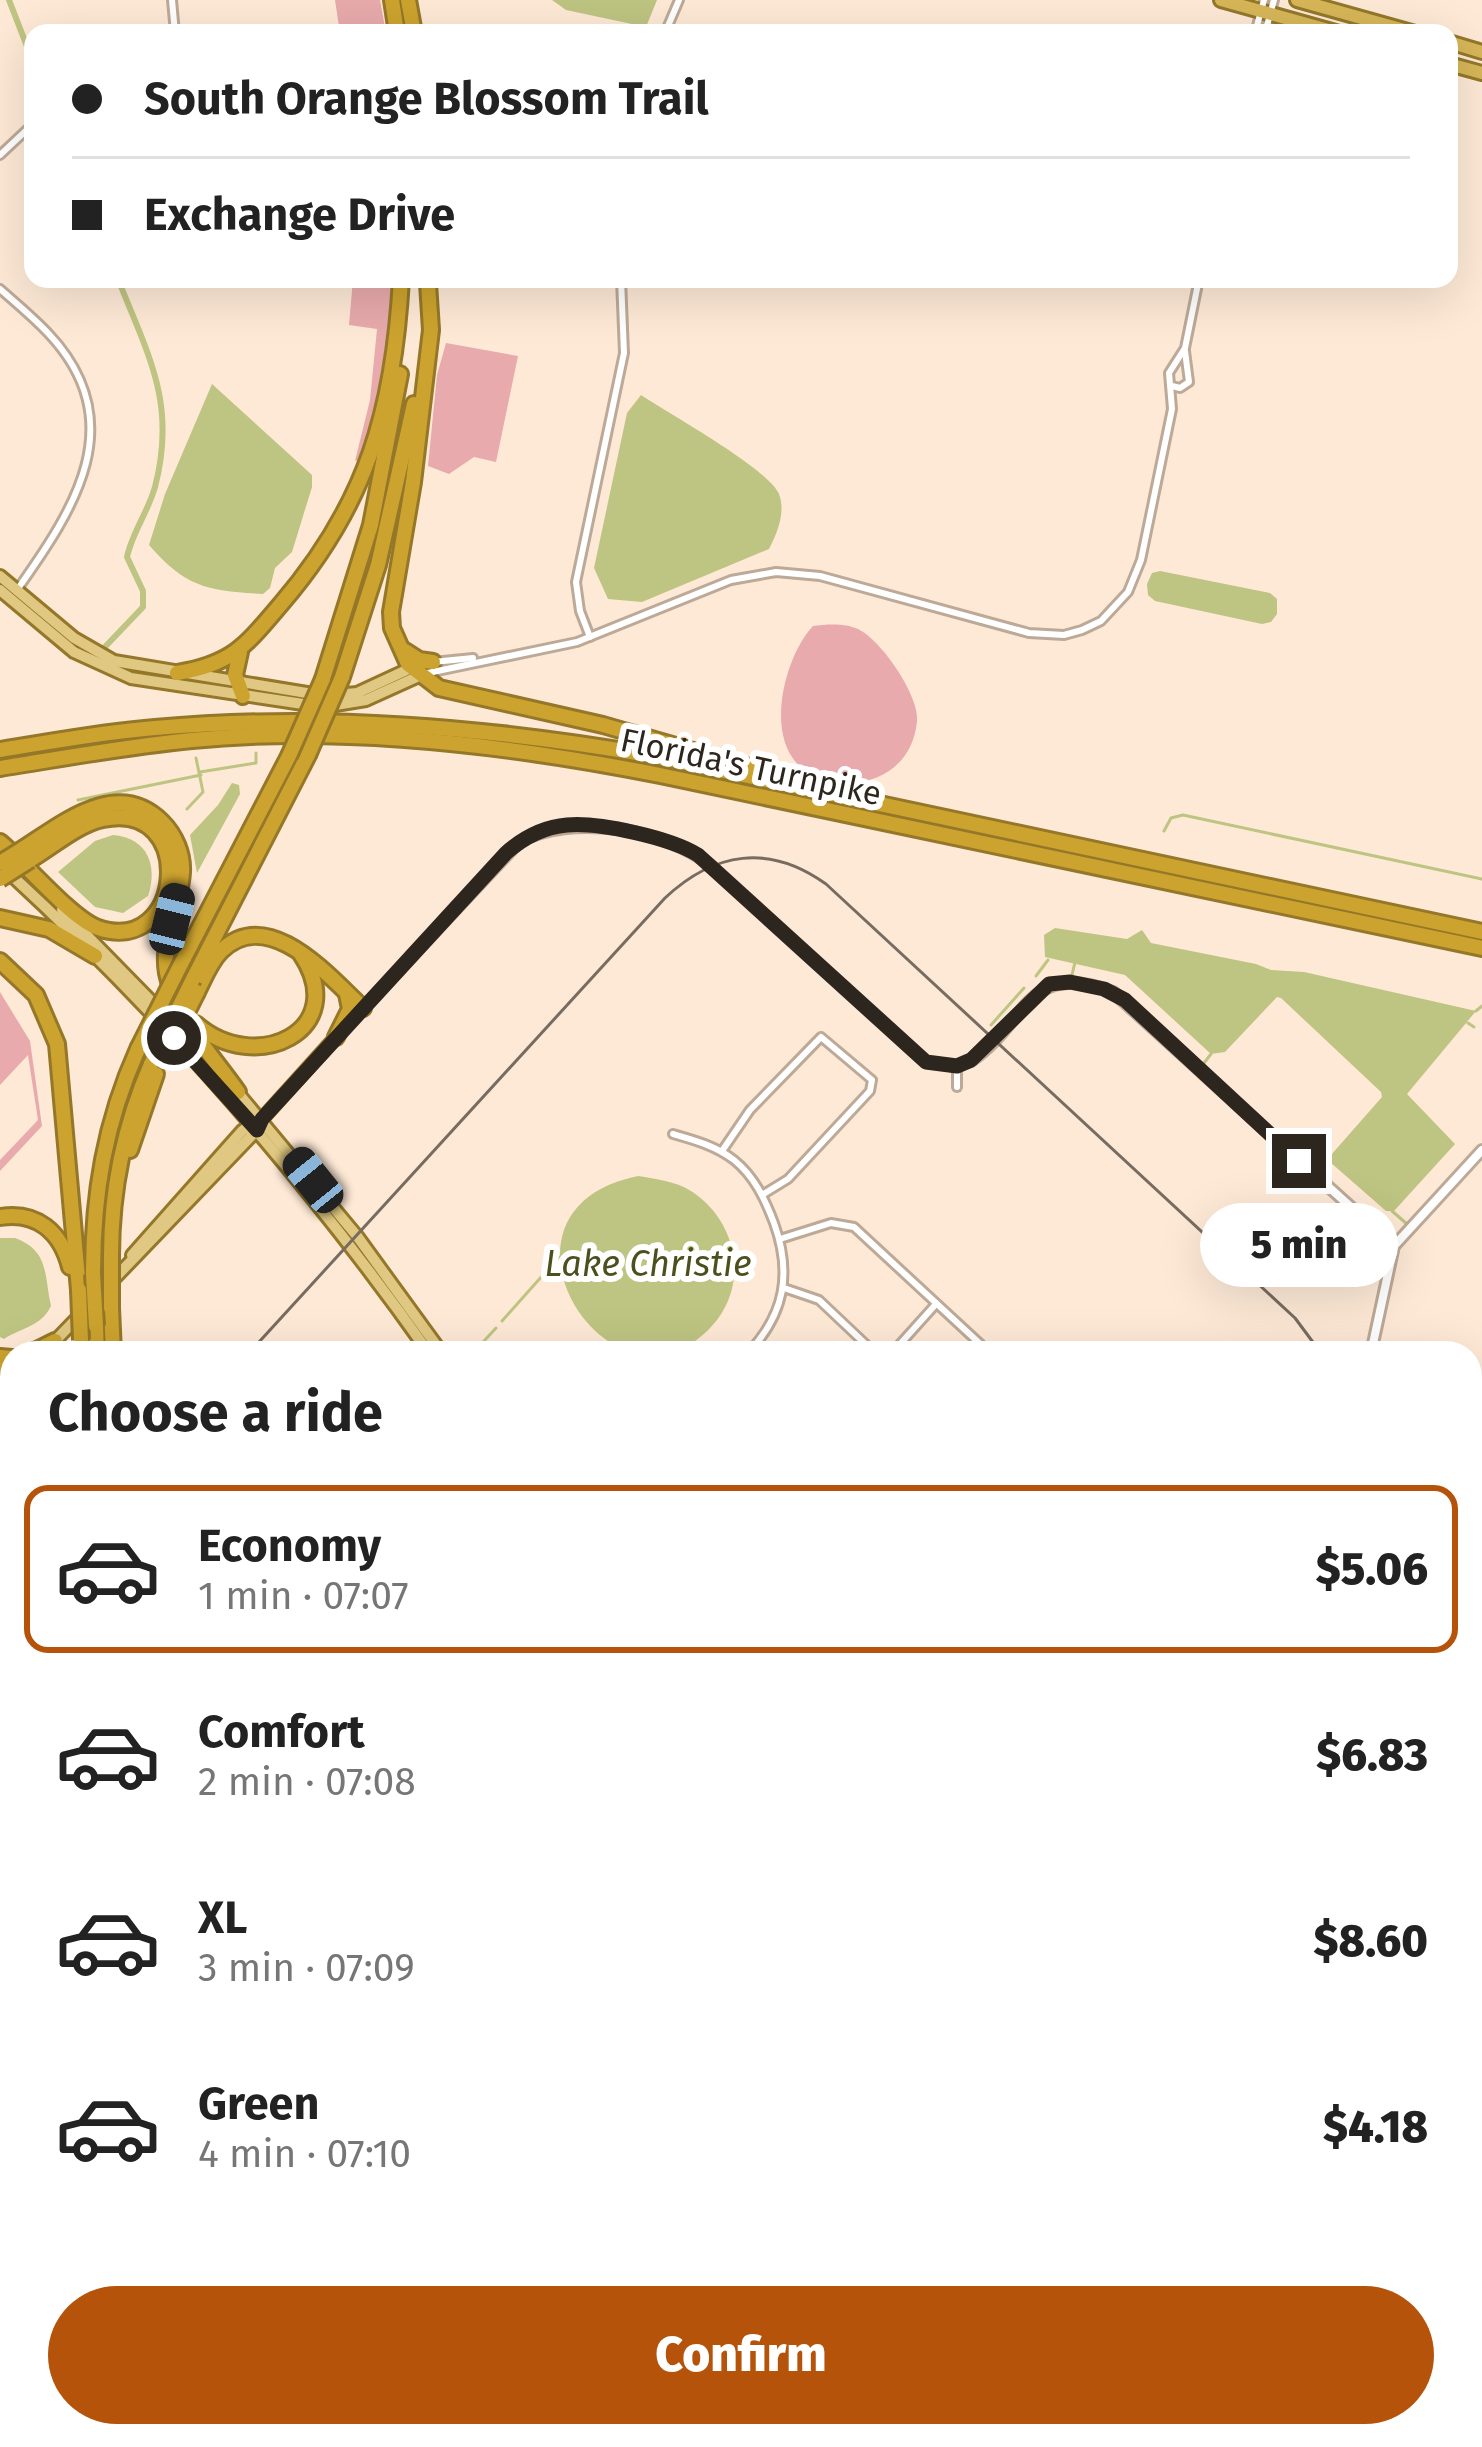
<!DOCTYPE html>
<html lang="en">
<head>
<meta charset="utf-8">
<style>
  :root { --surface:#fff; --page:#f6f6f6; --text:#222; --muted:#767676; --line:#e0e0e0; --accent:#b45309 }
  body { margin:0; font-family:"Fira Sans",sans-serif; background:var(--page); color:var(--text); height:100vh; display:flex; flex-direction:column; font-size:45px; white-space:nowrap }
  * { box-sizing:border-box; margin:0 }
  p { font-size:39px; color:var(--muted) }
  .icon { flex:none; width:66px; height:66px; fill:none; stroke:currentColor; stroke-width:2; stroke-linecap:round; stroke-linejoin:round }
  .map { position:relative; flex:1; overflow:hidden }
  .panel { position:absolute; left:0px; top:1341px; width:1482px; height:1107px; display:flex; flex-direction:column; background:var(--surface); border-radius:36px 36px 0 0; box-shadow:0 12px 48px #0002 }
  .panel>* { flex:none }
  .hud { position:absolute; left:24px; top:24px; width:1434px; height:264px; border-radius:24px; box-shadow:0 12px 48px #0002; display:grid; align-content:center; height:264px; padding:0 48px; background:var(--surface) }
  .end { position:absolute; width:54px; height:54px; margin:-27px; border:15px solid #2d261f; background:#fff; box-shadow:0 0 0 6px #fff }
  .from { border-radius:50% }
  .bubble { position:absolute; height:84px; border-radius:42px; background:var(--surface); box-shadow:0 12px 48px #0002; font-size:39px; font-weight:800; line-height:84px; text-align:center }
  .car { position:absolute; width:36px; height:72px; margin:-36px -18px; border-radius:15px; box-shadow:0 0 9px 3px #0007; background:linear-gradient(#222 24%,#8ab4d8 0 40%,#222 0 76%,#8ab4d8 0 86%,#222 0) }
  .hud b { display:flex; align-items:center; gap:42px; height:114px; font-size:45px }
  .hud b+b { border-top:3px solid var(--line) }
  .hud i { width:30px; height:30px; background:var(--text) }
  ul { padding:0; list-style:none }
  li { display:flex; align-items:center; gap:36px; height:168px; margin:0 24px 18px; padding:0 24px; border:6px solid transparent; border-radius:24px }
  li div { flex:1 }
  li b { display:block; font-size:45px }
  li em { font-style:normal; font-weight:800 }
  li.current { border-color:var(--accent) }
  li>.icon { width:108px; height:108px; stroke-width:1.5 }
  h2 { padding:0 48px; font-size:54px; line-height:144px }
  .action { display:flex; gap:24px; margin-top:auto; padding:24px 48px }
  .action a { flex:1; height:138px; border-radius:72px; background:var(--accent); color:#fff; font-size:48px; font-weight:800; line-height:138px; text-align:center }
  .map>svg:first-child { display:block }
</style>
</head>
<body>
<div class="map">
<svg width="1482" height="2447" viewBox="0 0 1482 2447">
  <rect width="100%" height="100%" fill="#fee9d6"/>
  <g fill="#e8aaac">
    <polygon points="335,0 380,0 386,33 340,33"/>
    <polygon points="353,279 398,279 392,339 368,457 355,461 370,400 377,329 349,325"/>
    <polygon points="446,343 518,356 496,462 474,457 449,474 428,466 437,375"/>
    <path d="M813,626C827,624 845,623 858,629C881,640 919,695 917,721C912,776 858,795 813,775C760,751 782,659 813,626Z"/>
    <polygon points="0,992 30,1041 42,1126 0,1171 0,1160 38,1120 28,1055 0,1085"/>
  </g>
  <g fill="#bec481">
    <polygon points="552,0 657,0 646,27 566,10"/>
    <path d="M212,384L312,475V487L292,552L275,568L270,588L263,594C209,591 186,588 149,545L165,494Z"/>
    <path d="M641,395C668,413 769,469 779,494C786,513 777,533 769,549L642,602L608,599L594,568L627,413Z"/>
    <polygon points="1160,571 1270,593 1277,599 1277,614 1271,622 1262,624 1155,601 1148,595 1147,584 1152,573"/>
    <polygon points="232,783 239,785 240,794 197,873 190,835 218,805"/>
    <path d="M113,835C148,838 158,866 148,896L123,913L95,907L58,872L95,841Z"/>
    <polygon points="1055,928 1127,939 1142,930 1151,943 1256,964 1271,970 1304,972 1476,1011 1407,1094 1455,1144 1394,1211 1386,1211 1330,1162 1331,1155 1382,1097 1381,1092 1281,998 1277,997 1225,1052 1211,1054 1125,975 1045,957 1044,935"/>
    <path d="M638,1176C656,1179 675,1181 691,1191C738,1221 750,1286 711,1327C611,1433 470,1210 638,1176Z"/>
    <path d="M15,1238C50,1251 44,1276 51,1306C41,1327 20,1328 4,1339L0,1337V1238Z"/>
    <polygon points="10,2364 12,2436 89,2436 101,2447 0,2447 0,2373"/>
  </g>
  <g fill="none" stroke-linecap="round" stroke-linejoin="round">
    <g stroke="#bec481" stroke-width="3">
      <polyline points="200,772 256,763 256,753"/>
      <polyline points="78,800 201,775"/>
      <polyline points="187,809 203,792 196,758"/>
      <polyline points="1164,831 1171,818 1183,815 1482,879"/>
      <polyline points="1072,975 1075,962"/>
      <polyline points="1036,976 1048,960"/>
      <polyline points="1476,1011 1482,1006"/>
      <polyline points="1468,1023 1474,1027"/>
      <polyline points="991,1025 1024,988"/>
      <polyline points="1204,1063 1211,1054"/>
      <polyline points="1392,1211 1407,1224"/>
      <polyline points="502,1321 559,1257"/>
      <polyline points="473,1353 496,1328"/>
      <polyline points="0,2280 12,2256"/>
    </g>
    <g stroke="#bec481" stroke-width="6">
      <polyline points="9,0 33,62"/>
      <path d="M103,649L143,607V591L127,557C132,533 148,512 155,487C177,403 148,355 118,279"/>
    </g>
    <defs>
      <g id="minor">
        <polyline points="172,0 175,33"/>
        <polyline points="665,33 679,0"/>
        <polyline points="1255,33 1264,0"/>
        <polyline points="1265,33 1274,0"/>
        <polyline points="0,155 33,124"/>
        <path d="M0,289C16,303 33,317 48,333C132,422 75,508 17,590"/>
        <polyline points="1172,386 1180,388 1189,382 1185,351"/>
        <polyline points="590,637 580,611 576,582 624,353 621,279"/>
        <polyline points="433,662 473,658"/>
        <polyline points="423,674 577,642 731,580 776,572 820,576 1029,633 1064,635 1082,630 1101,621 1128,592 1141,560 1172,409 1169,373 1185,348 1199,279"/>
        <polyline points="957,1066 957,1087"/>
        <path d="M673,1134C694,1140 716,1146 734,1160C754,1176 765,1199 774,1223C792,1273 785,1314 748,1353"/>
        <polyline points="722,1151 750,1110 821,1037 872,1080 870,1091 788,1179 762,1195"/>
        <polyline points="780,1239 831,1223 854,1227 990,1353"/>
        <polyline points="784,1288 819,1300 875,1353"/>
        <polyline points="892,1353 936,1304"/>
        <polyline points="1470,1716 1482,1727"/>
        <polyline points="504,2447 514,2436"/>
        <polyline points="517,2447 527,2436"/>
        <polyline points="1168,2447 1178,2436"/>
      </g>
      <g id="tertiary">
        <path d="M346,1026L519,842C570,813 666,829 710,865L926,1062L957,1066L971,1061C1030,1020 1026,960 1113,992L1394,1246"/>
        <polyline points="1371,1353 1394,1246 1482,1150"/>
        <polyline points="1470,1457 1482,1468"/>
        <polyline points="1470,1999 1482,2016"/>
        <polyline points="1470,2343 1482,2325"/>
        <polyline points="896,2436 901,2447"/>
        <polyline points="1378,2447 1388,2436"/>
      </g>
      <polyline id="secondary" points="0,1402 12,1389"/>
      <g id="primary">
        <polyline points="0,576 74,638 114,661 325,696 357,693 411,668"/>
        <polyline points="0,590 74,652 131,678 323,707 366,700 419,676"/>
        <path d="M7,871C165,1017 305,1178 429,1353"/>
        <polyline points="62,910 200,1051"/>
        <polyline points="233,1087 357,1236 442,1353"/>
        <polyline points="132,1255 242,1131 257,1120"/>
        <polyline points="111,1282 257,1130 262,1119 336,1037"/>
        <polyline points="55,1341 82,1313"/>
        <polyline points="1470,1630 1482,1617"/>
        <polyline points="1470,1657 1482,1644"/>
        <polyline points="1132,2436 1139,2447"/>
        <polyline points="1145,2436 1152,2447"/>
        <polyline points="733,2447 742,2436"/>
        <polyline points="749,2447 758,2436"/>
      </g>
      <g id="trunk">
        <polyline points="1221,0 1339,33"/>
        <polyline points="1297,0 1415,33"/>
        <polyline points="1449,42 1482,52"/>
        <polyline points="1449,64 1482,73"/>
      </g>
      <g id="motorway">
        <polyline points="392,0 397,33"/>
        <polyline points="408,0 414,33"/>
        <polyline points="428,283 431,330 413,482 391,612 392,628 408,664 439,688 603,725 780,776"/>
        <polyline points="405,651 419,660 433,662"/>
        <polyline points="240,652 235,675 243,696"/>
        <path d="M177,673C233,664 246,645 281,604C367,504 394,409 401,279"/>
        <polyline points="342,677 378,565 414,404"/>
        <polyline points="323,679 371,525 400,374"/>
        <path d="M0,750C51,742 103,732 155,728C321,713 486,727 649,755L1482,932"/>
        <path d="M0,768C64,758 128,746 192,740C346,725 509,745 660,775L1482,948"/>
        <path d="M0,842C25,863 72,919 98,928C185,958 198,799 103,819C78,824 52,847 30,860"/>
        <path d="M21,850C62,824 117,777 162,822C175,835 183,854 182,872C180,907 161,937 167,973C176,1018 212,1055 238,1092"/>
        <polyline points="0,918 49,929 95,956"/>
        <polyline points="184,958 289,756"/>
        <polyline points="0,961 36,995 57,1044 79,1290"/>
        <polyline points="193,979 308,755"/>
        <path d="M197,992C204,978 210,962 221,951C269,904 330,978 363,1008"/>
        <path d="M196,1024C255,1076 352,1031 301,954"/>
        <polyline points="336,1037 350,1009 347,994"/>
        <polyline points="130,1150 156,1074"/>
        <path d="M0,1217C37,1211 61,1232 70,1267"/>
        <path d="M111,1256C111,1188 124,1126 151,1064"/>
        <path d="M93,1274C93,1195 105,1122 138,1049"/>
        <polyline points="111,1308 113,1353"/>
        <polyline points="96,1326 97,1353"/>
        <polyline points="31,1353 55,1341"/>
        <polyline points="0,1357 12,1358"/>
        <polyline points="0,1369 12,1381"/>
        <polyline points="0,2152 12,2128"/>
        <polyline points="0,2194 12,2171"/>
      </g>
    </defs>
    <use href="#minor" stroke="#bda997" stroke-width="12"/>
    <use href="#tertiary" stroke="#bda997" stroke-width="14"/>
    <use href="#secondary" stroke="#bda997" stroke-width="15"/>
    <use href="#primary" stroke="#947729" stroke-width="16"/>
    <use href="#trunk" stroke="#947729" stroke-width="18"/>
    <use href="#motorway" stroke="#947729" stroke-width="20"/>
    <use href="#minor" stroke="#fff" stroke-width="6"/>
    <use href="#tertiary" stroke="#fff" stroke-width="8"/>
    <use href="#secondary" stroke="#fff" stroke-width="9"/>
    <use href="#primary" stroke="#e0c882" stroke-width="10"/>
    <use href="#trunk" stroke="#d6b658" stroke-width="12"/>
    <use href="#motorway" stroke="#cca32e" stroke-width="14"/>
    <g stroke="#786c60" stroke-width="3">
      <path d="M249,1353L665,898C714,852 769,843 826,884L1295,1318L1321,1353"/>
      <polyline points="1470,1616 1482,1627"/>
      <polyline points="0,1739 12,1726"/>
    </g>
    <defs>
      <g id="motorway-bridge">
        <polyline points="308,755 342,677"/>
        <polyline points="289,756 323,679"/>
        <polyline points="0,863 21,850"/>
        <polyline points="0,879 30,860"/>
        <polyline points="138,1049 184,958"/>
        <polyline points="168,1050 197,992"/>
        <polyline points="151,1064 193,979"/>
        <polyline points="111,1256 111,1308"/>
        <polyline points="93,1274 96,1326"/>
        <polyline points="79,1290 81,1340"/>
      </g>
    </defs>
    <use href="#motorway-bridge" stroke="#947729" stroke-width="20" stroke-linecap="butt"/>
    <use href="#motorway-bridge" stroke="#cca32e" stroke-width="14"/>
  </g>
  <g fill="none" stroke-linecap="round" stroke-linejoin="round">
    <path stroke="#2d261f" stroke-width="15" d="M174,1038L257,1130L262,1119L506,853C523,838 543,827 567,825C599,822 671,838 698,855L926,1062L957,1066L971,1060L1049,984L1070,982L1104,989L1125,1000L1299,1161"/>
  </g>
  <g text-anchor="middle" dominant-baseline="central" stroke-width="12" stroke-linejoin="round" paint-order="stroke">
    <g font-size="33" fill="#2d261f" stroke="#fff">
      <text transform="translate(751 767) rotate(12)">Florida's Turnpike</text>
    </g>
    <g font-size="36" font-style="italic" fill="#4d501e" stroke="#fff">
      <text x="648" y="1264">Lake Christie</text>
    </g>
  </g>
</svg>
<i class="end from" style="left:174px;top:1038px"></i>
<i class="end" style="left:1299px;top:1161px"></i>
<div class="bubble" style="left:1200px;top:1203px;width:198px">5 min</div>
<i class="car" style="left:172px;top:919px;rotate:14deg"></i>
<i class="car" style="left:313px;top:1180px;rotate:321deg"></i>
<div class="hud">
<b><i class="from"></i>South Orange Blossom Trail</b>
<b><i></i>Exchange Drive</b>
</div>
<section class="panel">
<h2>Choose a ride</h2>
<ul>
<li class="current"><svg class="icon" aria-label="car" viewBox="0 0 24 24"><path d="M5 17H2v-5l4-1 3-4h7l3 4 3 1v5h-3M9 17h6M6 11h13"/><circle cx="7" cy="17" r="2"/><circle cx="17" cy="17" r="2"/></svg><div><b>Economy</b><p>1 min · 07:07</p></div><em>$5.06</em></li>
<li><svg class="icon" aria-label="car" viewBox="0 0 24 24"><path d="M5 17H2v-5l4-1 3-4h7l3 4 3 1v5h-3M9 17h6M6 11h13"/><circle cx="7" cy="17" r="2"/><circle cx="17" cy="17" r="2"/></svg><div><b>Comfort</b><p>2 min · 07:08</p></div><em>$6.83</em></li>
<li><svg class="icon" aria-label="car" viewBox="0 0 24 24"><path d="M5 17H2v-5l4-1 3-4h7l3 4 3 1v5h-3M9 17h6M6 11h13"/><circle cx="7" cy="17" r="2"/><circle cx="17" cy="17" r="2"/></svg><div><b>XL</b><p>3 min · 07:09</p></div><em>$8.60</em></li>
<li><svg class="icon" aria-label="car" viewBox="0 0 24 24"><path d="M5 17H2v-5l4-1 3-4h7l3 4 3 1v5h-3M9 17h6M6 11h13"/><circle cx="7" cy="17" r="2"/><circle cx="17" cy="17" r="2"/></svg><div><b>Green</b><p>4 min · 07:10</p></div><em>$4.18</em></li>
</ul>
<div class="action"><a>Confirm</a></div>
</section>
</div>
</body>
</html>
